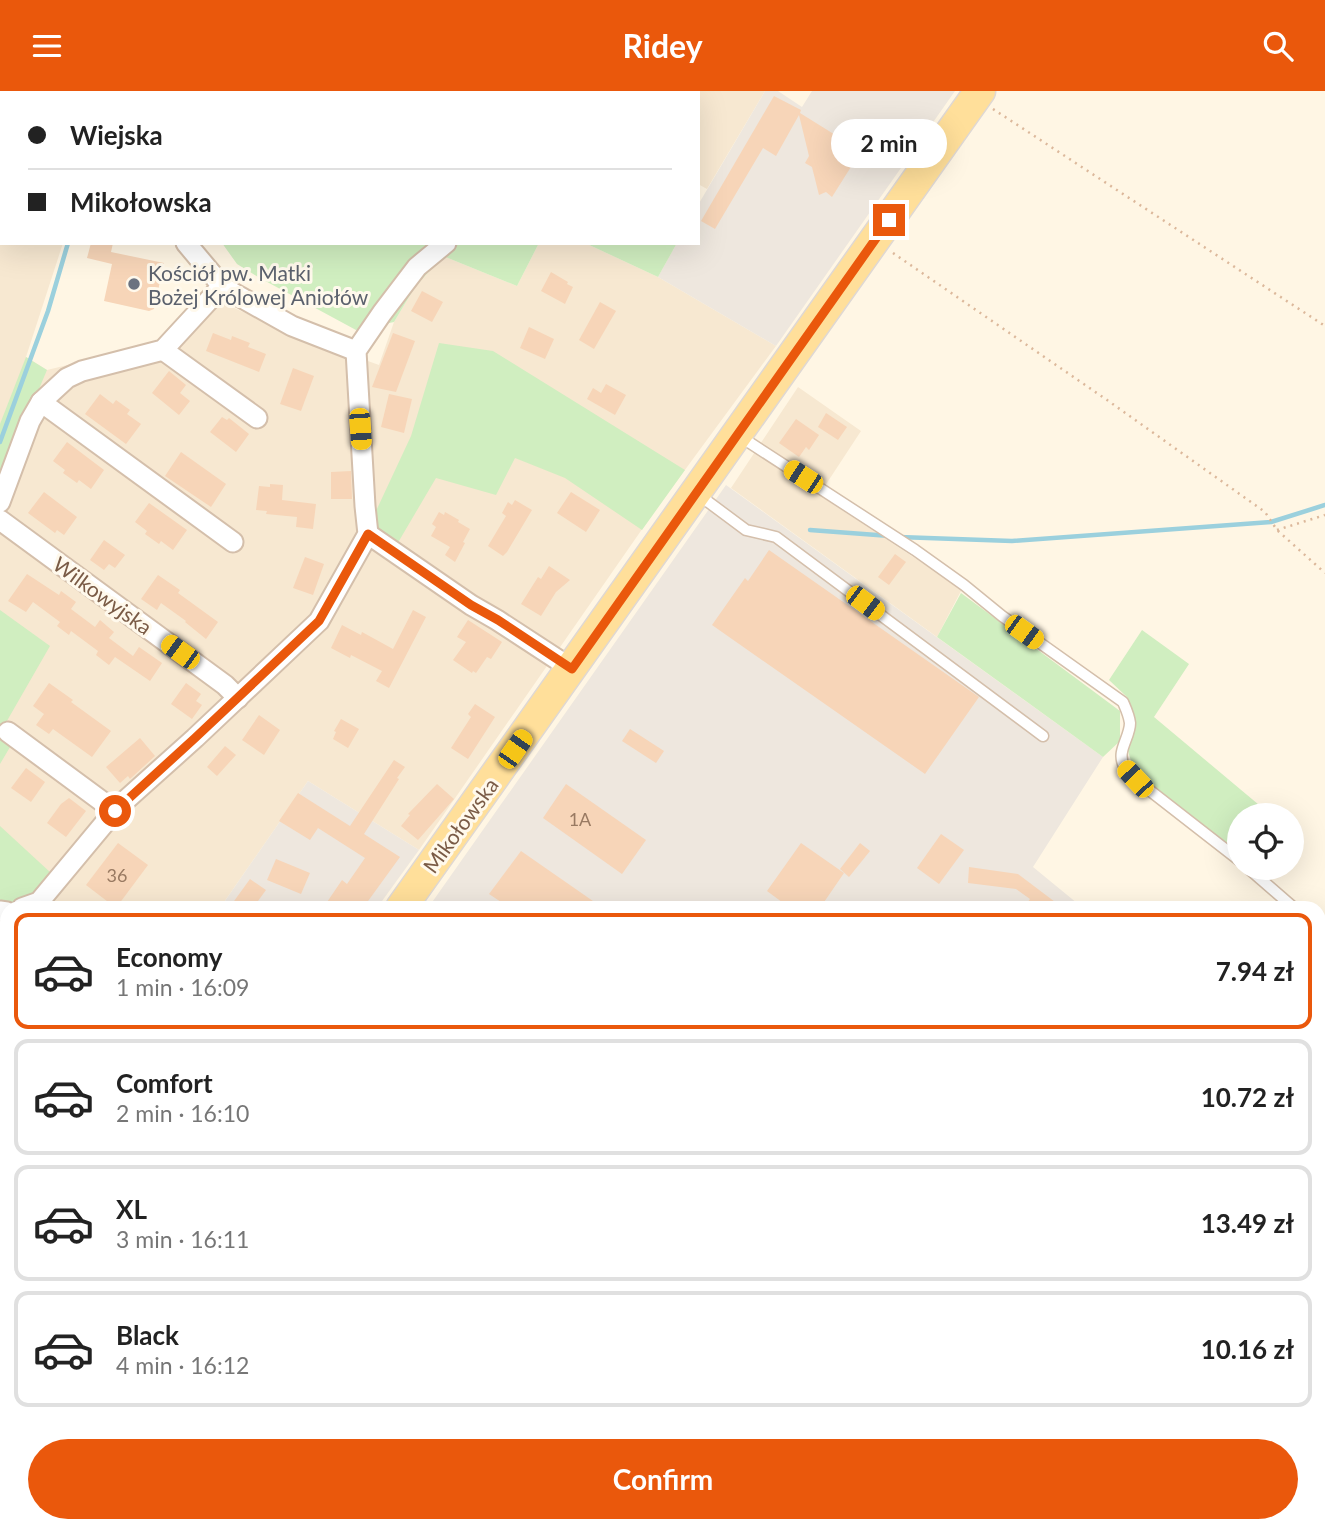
<!DOCTYPE html>
<html lang="en">
<head>
<meta charset="utf-8">
<style>
  :root { --surface:#fff; --page:#f2f2f2; --text:#222; --muted:#767676; --line:#e0e0e0; --accent:#ea580c }
  body { margin:0; font-family:Lato,sans-serif; background:var(--page); color:var(--text); height:100vh; display:flex; flex-direction:column; font-size:26px; white-space:nowrap }
  * { box-sizing:border-box; margin:0 }
  p { font-size:23px; color:var(--muted) }
  .icon { flex:none; width:38px; height:38px; fill:none; stroke:currentColor; stroke-width:2; stroke-linecap:round; stroke-linejoin:round }
  .map { position:relative; flex:1; overflow:hidden }
  .sheet { position:absolute; left:0px; top:810px; width:1326px; height:632px; display:flex; flex-direction:column; background:var(--surface); border-radius:21px 21px 0 0; box-shadow:0 7px 28px #0002 }
  .sheet>* { flex:none }
  .hud { position:absolute; left:0px; top:0px; width:700px; height:154px; box-shadow:0 7px 28px #0002; display:grid; align-content:center; height:154px; padding:0 28px; background:var(--surface) }
  .controls { position:absolute; left:1227px; top:712px; display:grid; gap:14px }
  .controls a { display:grid; place-items:center; width:77px; height:77px; border-radius:50%; background:var(--surface); box-shadow:0 7px 28px #0002; font-size:35px }
  .end { position:absolute; width:32px; height:32px; margin:-16px; border:9px solid #ea580c; background:#fff; box-shadow:0 0 0 4px #fff }
  .from { border-radius:50% }
  .bubble { position:absolute; height:49px; border-radius:24px; background:var(--surface); box-shadow:0 7px 28px #0002; font-size:23px; font-weight:700; line-height:49px; text-align:center }
  .car { position:absolute; width:21px; height:42px; margin:-21px -10px; border-radius:9px; box-shadow:0 0 5px 2px #0007; background:linear-gradient(#f5c518 24%,#345 0 40%,#f5c518 0 76%,#345 0 86%,#f5c518 0) }
  .hud b { display:flex; align-items:center; gap:24px; height:66px; font-size:26px }
  .hud b+b { border-top:2px solid var(--line) }
  .hud i { width:18px; height:18px; background:var(--text) }
  ul { padding:12px 0 0; list-style:none }
  li { display:flex; align-items:center; gap:21px; height:116px; margin:0 14px 10px; padding:0 14px; border:4px solid var(--line); border-radius:14px }
  li div { flex:1 }
  li b { display:block; font-size:26px }
  li em { font-style:normal; font-weight:700 }
  li.current { border-color:var(--accent) }
  li>.icon { width:63px; height:63px; stroke-width:1.5 }
  .cta { display:flex; gap:14px; margin-top:auto; padding:14px 28px }
  .cta a { flex:1; height:80px; border-radius:42px; background:var(--accent); color:#fff; font-size:28px; font-weight:700; line-height:80px; text-align:center }
  header { display:flex; justify-content:space-between; align-items:center; height:91px; padding:0 28px; background:var(--accent); color:#fff; font-size:32px; font-weight:700 }
  .map>svg:first-child { display:block }
</style>
</head>
<body>
<header><svg class="icon" aria-label="menu" viewBox="0 0 24 24"><path d="M4 6h16M4 12h16M4 18h16"/></svg>Ridey<svg class="icon" aria-label="search" viewBox="0 0 24 24"><circle cx="10" cy="10" r="6"/><path d="M15 15l6 6"/></svg></header>
<div class="map">
<svg width="1325" height="1441" viewBox="0 0 1325 1441">
  <rect width="100%" height="100%" fill="#fff6e4"/>
  <g fill="#f7e8d1">
    <polygon points="552,0 765,0 707,98 698,93 698,2 553,2"/>
    <polygon points="2,36 2,152 63,152 26,266 47,279 154,253 207,198 223,212 290,242 379,274 394,231 415,196 443,165 517,195 539,152 585,152 658,186 776,255 654,421 419,759 308,690 220,817 7,817 7,1338 0,1348 0,38"/>
    <polygon points="798,296 861,340 819,404 962,498 937,546 731,397"/>
    <polygon points="43,1435 310,1435 306,1441 51,1441"/>
  </g>
  <g fill="#eee7de">
    <polygon points="765,0 778,0 802,16 812,0 955,0 776,255 658,186 677,152 698,152 698,114"/>
    <polygon points="726,394 1103,666 1033,776 1083,817 428,817"/>
    <polygon points="308,690 419,759 377,817 220,817"/>
    <polygon points="334,1435 1186,1435 1185,1441 330,1441"/>
    <polygon points="1197,1435 1306,1435 1313,1441 1195,1441"/>
  </g>
  <g fill="#d0eec0">
    <polygon points="252,0 552,0 553,2 250,2"/>
    <polygon points="222,152 539,152 517,195 443,165 415,196 394,231 356,239 258,186 237,173"/>
    <polygon points="585,152 677,152 658,186"/>
    <polygon points="439,252 493,260 685,379 642,439 565,387 515,367 496,404 436,387 396,455 383,445 378,438 376,420 411,345"/>
    <polygon points="26,266 47,279 0,390 0,333"/>
    <polygon points="961,502 1120,620 1120,650 1103,666 937,546"/>
    <polygon points="0,519 50,555 0,642 13,651 0,673"/>
    <polygon points="1142,539 1189,573 1154,626 1271,724 1239,724 1239,761 1134,680 1128,660 1135,632 1127,606 1109,589"/>
    <polygon points="0,735 51,782 34,807 15,813 0,815"/>
    <polygon points="1320,1159 1325,1164 1325,1412 1320,1408"/>
  </g>
  <g fill="none" stroke-linecap="round" stroke-linejoin="round">
    <g stroke="#9bd0dd" stroke-width="4.5">
      <polyline points="204,0 212,2"/>
      <polyline points="101,2 101,0"/>
      <polyline points="259,2 261,0"/>
      <polyline points="0,351 48,220 68,152"/>
      <polyline points="810,439 890,445"/>
      <polyline points="899,446 1012,450 1271,431 1325,414"/>
    </g>
  </g>
  <g fill="#f7d5b8">
    <polygon points="774,5 801,19 800,22 861,60 832,106 826,101 819,104 812,76 805,72 809,65 799,24 776,65 763,57 715,138 701,130"/>
    <polygon points="91,152 113,152 111,161 164,172 154,218 149,220 104,210 112,173 87,167"/>
    <polygon points="551,181 568,191 567,193 573,196 565,213 541,200"/>
    <polygon points="422,200 443,211 432,231 411,220"/>
    <polygon points="600,211 616,220 594,258 579,249"/>
    <polygon points="529,236 554,248 545,268 520,257"/>
    <polygon points="213,242 231,249 232,245 250,252 248,256 266,263 259,281 206,260"/>
    <polygon points="393,242 415,250 396,301 372,296"/>
    <polygon points="293,277 314,285 301,320 280,313"/>
    <polygon points="169,280 186,294 180,302 190,310 179,324 152,302"/>
    <polygon points="606,293 626,304 615,324 587,308 593,297 601,302"/>
    <polygon points="100,303 113,313 116,309 130,319 127,323 141,333 126,353 85,323"/>
    <polygon points="389,303 412,308 404,342 381,336"/>
    <polygon points="826,322 847,336 838,349 818,336"/>
    <polygon points="222,326 227,329 229,327 249,343 236,361 210,341"/>
    <polygon points="796,328 819,344 809,359 806,356 799,366 779,352"/>
    <polygon points="67,351 104,379 91,398 79,389 77,392 63,382 65,379 53,370"/>
    <polygon points="181,361 226,393 211,416 165,385"/>
    <polygon points="351,380 352,408 331,408 331,381"/>
    <polygon points="270,393 283,394 282,409 316,413 313,438 296,436 297,426 266,423 267,420 256,419 259,395 270,396"/>
    <polygon points="44,401 77,426 64,444 57,439 55,442 28,422"/>
    <polygon points="571,401 600,419 586,441 557,422"/>
    <polygon points="515,409 532,419 507,461 503,465 488,455 506,425 502,422 508,411 512,414"/>
    <polygon points="149,412 187,439 173,459 161,450 159,453 145,443 147,440 135,431"/>
    <polygon points="439,421 444,424 445,421 459,429 458,431 470,438 463,451 465,452 455,471 445,464 450,456 431,445 436,436 432,433"/>
    <polygon points="104,449 125,464 115,477 109,473 104,479 90,469"/>
    <polygon points="769,459 979,606 925,683 712,534 745,487 748,490"/>
    <polygon points="895,463 906,471 889,494 878,486"/>
    <polygon points="305,466 324,473 313,504 293,497"/>
    <polygon points="549,475 570,489 556,501 541,525 521,513 538,486 541,488"/>
    <polygon points="27,483 59,504 61,500 76,511 71,518 95,536 100,529 114,541 109,547 133,565 139,556 162,572 150,590 115,566 109,574 96,564 98,560 71,540 69,544 57,535 60,531 33,511 26,521 8,510"/>
    <polygon points="158,484 180,499 178,502 218,531 206,548 185,531 186,530 161,512 157,519 141,508"/>
    <polygon points="413,519 426,526 389,597 376,590 382,580 351,564 350,567 331,557 342,534 361,544 362,541 393,558"/>
    <polygon points="468,529 502,551 491,568 487,566 476,582 473,580 472,582 453,569 466,551 457,546"/>
    <polygon points="49,592 73,609 71,611 111,640 92,666 53,638 49,643 36,634 44,623 33,615"/>
    <polygon points="186,592 201,603 196,610 202,614 192,628 171,613"/>
    <polygon points="475,613 495,626 468,668 451,657 471,626 468,623"/>
    <polygon points="259,624 280,639 264,664 242,649"/>
    <polygon points="341,628 359,638 348,657 333,648 336,641 334,640"/>
    <polygon points="630,638 664,660 656,672 622,650"/>
    <polygon points="140,647 155,665 130,688 128,685 120,692 106,676"/>
    <polygon points="225,655 236,664 217,685 207,676"/>
    <polygon points="394,669 405,676 397,687 399,688 364,743 400,766 363,817 323,817 342,789 347,793 365,767 318,737 310,749 279,730 298,702 350,735"/>
    <polygon points="26,677 45,691 31,711 11,697"/>
    <polygon points="437,693 454,708 418,749 401,735 410,724 408,723"/>
    <polygon points="566,693 646,749 622,783 543,727"/>
    <polygon points="69,707 86,720 66,746 47,732 61,713"/>
    <polygon points="941,743 964,759 939,793 917,777"/>
    <polygon points="118,752 148,774 116,817 86,794"/>
    <polygon points="801,752 844,782 820,817 817,817 807,811 803,817 790,817 767,800"/>
    <polygon points="860,752 870,760 849,786 840,778"/>
    <polygon points="521,760 603,817 510,817 489,803"/>
    <polygon points="276,768 310,782 301,803 267,789"/>
    <polygon points="969,776 1018,783 1063,817 1023,817 1030,808 1016,798 968,792"/>
    <polygon points="250,788 266,799 253,817 229,817"/>
  </g>
  <g fill="none" stroke-linecap="round" stroke-linejoin="round">
    <defs>
      <g id="lane">
        <path d="M741,346L915,459L964,494L1002,525L1123,611C1126,618 1129,624 1130,632C1130,647 1116,660 1124,675C1126,680 1131,684 1135,688L1239,769"/>
        <polyline points="699,404 746,439 776,446 1043,645"/>
        <polyline points="1248,777 1294,817"/>
        <polyline points="1320,840 1325,845"/>
        <polyline points="0,1129 7,1123"/>
        <polyline points="1320,1414 1325,1419"/>
        <polyline points="329,1435 337,1441"/>
        <polyline points="1239,1435 1245,1441"/>
      </g>
      <g id="street">
        <polyline points="61,0 62,2"/>
        <polyline points="41,2 44,0"/>
        <polyline points="532,2 533,0"/>
        <polyline points="0,52 2,50"/>
        <polyline points="186,152 222,195 235,203 292,235 356,260"/>
        <polyline points="163,259 257,327"/>
        <polyline points="41,311 233,451"/>
        <polyline points="0,411 30,330 41,311 67,287 82,280 163,259 222,195"/>
        <polyline points="0,429 225,594 238,607"/>
        <polyline points="368,443 471,514 497,529 572,578"/>
        <polyline points="8,641 115,720"/>
        <polyline points="22,817 39,811 118,716 195,647 319,530 368,443 365,415 356,260 382,222 417,176 446,152"/>
        <polyline points="0,820 7,821"/>
        <polyline points="0,1213 7,1219"/>
        <polyline points="308,1441 312,1435"/>
        <polyline points="1183,1441 1184,1435"/>
      </g>
      <g id="primary">
        <polyline points="401,817 980,0"/>
        <polyline points="0,1384 7,1374"/>
      </g>
    </defs>
    <use href="#lane" stroke="#d4bfab" stroke-width="13"/>
    <use href="#street" stroke="#d4bfab" stroke-width="23"/>
    <use href="#primary" stroke="#dfd8d3" stroke-width="33"/>
    <g stroke="#dcb89b" stroke-width="2.5" stroke-dasharray="2 5" stroke-linecap="butt">
      <polyline points="993,18 1325,235"/>
      <polyline points="893,162 1107,309 1265,421 1277,439 1325,482"/>
      <polyline points="1277,439 1325,424"/>
      <polyline points="1320,1255 1325,1260"/>
      <polyline points="0,1418 7,1408"/>
    </g>
    <use href="#lane" stroke="#fff" stroke-width="10"/>
    <use href="#street" stroke="#fff" stroke-width="19"/>
    <use href="#primary" stroke="#ffdf9a" stroke-width="30"/>
  </g>
  <g fill="none" stroke-linecap="round" stroke-linejoin="round">
    <polyline stroke="#ea580c" stroke-width="9" points="115,720 195,647 319,530 368,443 471,514 498,529 572,578 889,129"/>
  </g>
  <circle fill="#6b7280" stroke="#fff9ec" stroke-width="2.5" cx="134" cy="193" r="7"/>
  <g text-anchor="middle" dominant-baseline="central" stroke-width="6" stroke-linejoin="round" paint-order="stroke">
    <g font-size="18" fill="#997a62">
      <text x="580" y="728">1A</text>
      <text x="117" y="784">36</text>
    </g>
    <g font-size="21" fill="#5b616d" stroke="#fff9ec" text-anchor="start">
      <text x="148" y="181">Kościół pw. Matki<tspan x="148" dy="24">Bożej Królowej Aniołów</tspan></text>
    </g>
    <g font-size="21" fill="#7a5b46" stroke="#fff9ec">
      <text transform="translate(103 504) rotate(36)">Wilkowyjska</text>
      <text transform="translate(460 734) rotate(-54)">Mikołowska</text>
    </g>
  </g>
</svg>
<div class="controls">
<a><svg class="icon" aria-label="locate" viewBox="0 0 24 24"><circle cx="12" cy="12" r="6"/><path d="M12 2v4M12 18v4M2 12h4M18 12h4"/></svg></a>
</div>
<i class="end from" style="left:115px;top:720px"></i>
<i class="end" style="left:889px;top:129px"></i>
<div class="bubble" style="left:831px;top:28px;width:116px">2 min</div>
<i class="car" style="left:360px;top:338px;rotate:176deg"></i>
<i class="car" style="left:803px;top:386px;rotate:303deg"></i>
<i class="car" style="left:865px;top:512px;rotate:127deg"></i>
<i class="car" style="left:1024px;top:541px;rotate:126deg"></i>
<i class="car" style="left:180px;top:561px;rotate:306deg"></i>
<i class="car" style="left:515px;top:658px;rotate:35deg"></i>
<i class="car" style="left:1135px;top:688px;rotate:317deg"></i>
<div class="hud">
<b><i class="from"></i>Wiejska</b>
<b><i></i>Mikołowska</b>
</div>
<section class="sheet">
<ul>
<li class="current"><svg class="icon" aria-label="car" viewBox="0 0 24 24"><path d="M5 17H2v-5l4-1 3-4h7l3 4 3 1v5h-3M9 17h6M6 11h13"/><circle cx="7" cy="17" r="2"/><circle cx="17" cy="17" r="2"/></svg><div><b>Economy</b><p>1 min · 16:09</p></div><em>7.94 zł</em></li>
<li><svg class="icon" aria-label="car" viewBox="0 0 24 24"><path d="M5 17H2v-5l4-1 3-4h7l3 4 3 1v5h-3M9 17h6M6 11h13"/><circle cx="7" cy="17" r="2"/><circle cx="17" cy="17" r="2"/></svg><div><b>Comfort</b><p>2 min · 16:10</p></div><em>10.72 zł</em></li>
<li><svg class="icon" aria-label="car" viewBox="0 0 24 24"><path d="M5 17H2v-5l4-1 3-4h7l3 4 3 1v5h-3M9 17h6M6 11h13"/><circle cx="7" cy="17" r="2"/><circle cx="17" cy="17" r="2"/></svg><div><b>XL</b><p>3 min · 16:11</p></div><em>13.49 zł</em></li>
<li><svg class="icon" aria-label="car" viewBox="0 0 24 24"><path d="M5 17H2v-5l4-1 3-4h7l3 4 3 1v5h-3M9 17h6M6 11h13"/><circle cx="7" cy="17" r="2"/><circle cx="17" cy="17" r="2"/></svg><div><b>Black</b><p>4 min · 16:12</p></div><em>10.16 zł</em></li>
</ul>
<div class="cta"><a>Confirm</a></div>
</section>
</div>
</body>
</html>
